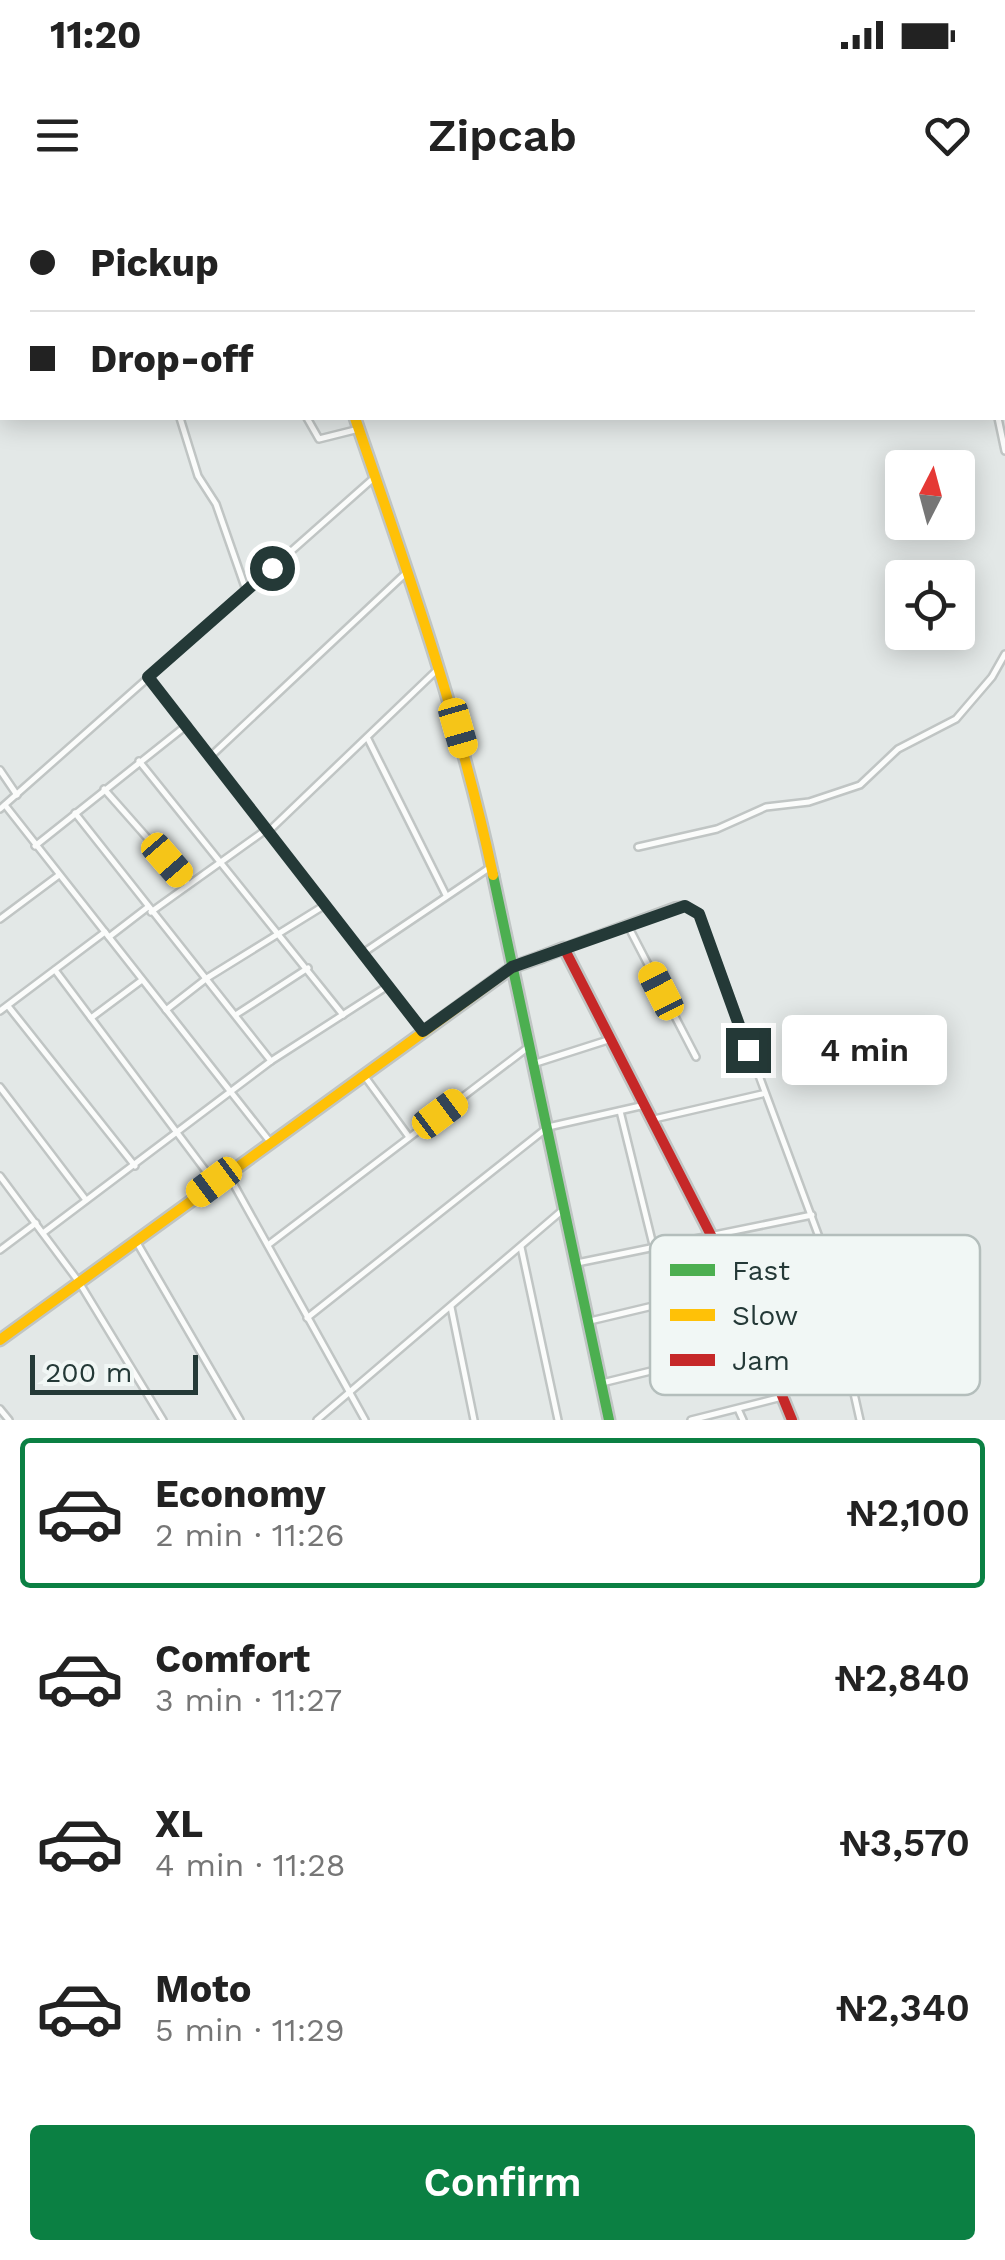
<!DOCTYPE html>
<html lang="en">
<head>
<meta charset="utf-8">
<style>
  :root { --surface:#fff; --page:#f6f6f6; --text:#222; --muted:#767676; --line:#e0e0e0; --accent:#0b8043 }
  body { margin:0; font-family:"Work Sans",sans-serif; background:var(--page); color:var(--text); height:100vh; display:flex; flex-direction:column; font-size:38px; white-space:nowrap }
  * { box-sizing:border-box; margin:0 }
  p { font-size:32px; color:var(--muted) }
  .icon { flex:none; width:55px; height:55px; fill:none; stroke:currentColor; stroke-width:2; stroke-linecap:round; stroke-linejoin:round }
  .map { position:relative; height:1220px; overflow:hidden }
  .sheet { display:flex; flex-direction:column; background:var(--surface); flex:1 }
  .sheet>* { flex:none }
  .banner { position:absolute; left:0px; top:0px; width:1005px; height:220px; box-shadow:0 5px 25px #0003; display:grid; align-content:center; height:220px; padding:0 30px; background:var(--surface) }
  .needle { width:65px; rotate:6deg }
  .tools { position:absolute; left:885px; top:250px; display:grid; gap:20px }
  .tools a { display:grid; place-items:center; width:90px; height:90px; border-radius:10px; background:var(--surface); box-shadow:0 5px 25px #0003; font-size:50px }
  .scale { position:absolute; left:30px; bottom:25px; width:168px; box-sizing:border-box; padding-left:10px; border:5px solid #243937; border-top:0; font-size:28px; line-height:35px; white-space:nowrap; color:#243937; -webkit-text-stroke:8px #f1f7f5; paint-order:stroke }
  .end { position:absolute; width:45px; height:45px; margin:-22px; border:12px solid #243937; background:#fff; box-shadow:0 0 0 5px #fff }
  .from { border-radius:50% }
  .bubble { position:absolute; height:70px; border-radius:10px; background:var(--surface); box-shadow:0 5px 25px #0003; font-size:32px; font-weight:600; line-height:70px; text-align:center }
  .car { position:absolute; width:30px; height:60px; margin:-30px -15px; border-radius:12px; box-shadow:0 0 8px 2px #0007; background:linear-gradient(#f5c518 24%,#345 0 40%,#f5c518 0 76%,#345 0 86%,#f5c518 0) }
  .banner b { display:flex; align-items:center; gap:35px; height:95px; font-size:38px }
  .banner b+b { border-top:2px solid var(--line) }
  .banner i { width:25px; height:25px; background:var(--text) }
  ul { padding:18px 0 0; list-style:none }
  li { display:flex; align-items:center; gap:30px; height:150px; margin:0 20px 15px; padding:0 10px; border:5px solid transparent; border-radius:10px }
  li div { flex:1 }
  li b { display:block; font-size:38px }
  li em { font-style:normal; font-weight:600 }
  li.selected { border-color:var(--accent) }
  li>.icon { width:90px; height:90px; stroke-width:1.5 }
  .primary-button { display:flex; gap:20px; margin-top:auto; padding:20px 30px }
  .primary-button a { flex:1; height:115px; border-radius:10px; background:var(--accent); color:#fff; font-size:40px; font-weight:600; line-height:115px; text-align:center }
  .status { display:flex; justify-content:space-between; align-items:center; height:70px; padding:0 50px; background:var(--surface); direction:ltr }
  .status svg { height:28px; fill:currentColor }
  header { display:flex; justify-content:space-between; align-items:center; height:130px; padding:0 30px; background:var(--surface); font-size:45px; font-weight:600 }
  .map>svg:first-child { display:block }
</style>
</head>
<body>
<div class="status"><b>11:20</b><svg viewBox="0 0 49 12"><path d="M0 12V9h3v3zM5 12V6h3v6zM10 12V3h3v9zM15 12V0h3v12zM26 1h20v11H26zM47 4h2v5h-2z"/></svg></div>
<header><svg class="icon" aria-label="menu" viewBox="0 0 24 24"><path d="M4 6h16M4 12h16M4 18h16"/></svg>Zipcab<svg class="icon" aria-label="heart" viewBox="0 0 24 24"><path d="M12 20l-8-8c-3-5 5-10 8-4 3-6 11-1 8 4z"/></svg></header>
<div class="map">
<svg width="1005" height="1220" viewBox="0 0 1005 1220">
  <rect width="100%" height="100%" fill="#e3e8e7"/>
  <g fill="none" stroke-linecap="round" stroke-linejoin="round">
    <defs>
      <g id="street">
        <polyline points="72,0 90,2"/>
        <polyline points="255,0 256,2"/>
        <polyline points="116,2 124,0"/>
        <polyline points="661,2 670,0"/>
        <polyline points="1004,160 1005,168"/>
        <polyline points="1002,196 1005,186"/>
        <polyline points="180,218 198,276 216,304 246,390"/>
        <polyline points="307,218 319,239 359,229"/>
        <polyline points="998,218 1005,251"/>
        <polyline points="148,477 423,831"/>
        <polyline points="368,539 446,695"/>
        <polyline points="211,556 407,372"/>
        <polyline points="139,561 343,815"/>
        <polyline points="0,570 17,595"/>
        <polyline points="104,589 188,684"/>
        <polyline points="5,605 271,943"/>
        <polyline points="0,609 376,276"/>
        <polyline points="75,613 271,861"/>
        <polyline points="269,631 440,467"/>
        <polyline points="35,646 187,525"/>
        <polyline points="638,647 717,629 766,607 809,602 860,585 898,549 956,519 992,477 1005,454"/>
        <polyline points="151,712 267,629"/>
        <polyline points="0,719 59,675"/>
        <polyline points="627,724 696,857"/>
        <polyline points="109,737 148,707"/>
        <polyline points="564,747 675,706 685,705 699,714 819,1037 860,1220"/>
        <polyline points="363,753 492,666"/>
        <polyline points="55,770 214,982"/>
        <polyline points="8,806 135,966"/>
        <polyline points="166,810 207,778 325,705"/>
        <polyline points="0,811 105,732"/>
        <polyline points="237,814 308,768"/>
        <polyline points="91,818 142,780"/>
        <polyline points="536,863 611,839"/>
        <polyline points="363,874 409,937"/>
        <polyline points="0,887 86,1000"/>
        <polyline points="620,911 654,1049"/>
        <polyline points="654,919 762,894"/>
        <polyline points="228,974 365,1220"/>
        <polyline points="0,976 79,1082 163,1220"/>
        <polyline points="43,1033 271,861 386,787"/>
        <polyline points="136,1041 240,1220"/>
        <polyline points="268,1045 531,845"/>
        <polyline points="521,1047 558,1220"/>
        <polyline points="0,1050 36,1023"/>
        <polyline points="577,1063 812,1015"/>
        <polyline points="451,1107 474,1220"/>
        <polyline points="307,1118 548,927 645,905"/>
        <polyline points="590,1121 737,1086"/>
        <polyline points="771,1169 843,1145"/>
        <polyline points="602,1183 761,1144"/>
        <polyline points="0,1209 9,1220"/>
        <polyline points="738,1209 743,1220"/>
        <polyline points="317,1220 565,1008"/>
        <polyline points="691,1220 782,1197"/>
      </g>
      <polyline id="fast" points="493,675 609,1220"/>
      <g id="slow">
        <polyline points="0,144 2,144"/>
        <path d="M355,218C407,369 460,519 493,675"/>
        <polyline points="0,1140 513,767 541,757"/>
      </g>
      <g id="jam">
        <polyline points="449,2 457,0"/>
        <polyline points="478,2 485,0"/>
        <polyline points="0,173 2,174"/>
        <polyline points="541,757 564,748 737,1086 792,1220"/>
      </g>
    </defs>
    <use href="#street" stroke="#c0c5c4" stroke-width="10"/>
    <use href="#fast" stroke="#c0c5c4" stroke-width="15"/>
    <use href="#slow" stroke="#c0c5c4" stroke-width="15"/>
    <use href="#jam" stroke="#c0c5c4" stroke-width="15"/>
    <use href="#street" stroke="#fbfcfb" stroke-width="5"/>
    <use href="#fast" stroke="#4caf50" stroke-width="10"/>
    <use href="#slow" stroke="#ffc107" stroke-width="10"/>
    <use href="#jam" stroke="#c62828" stroke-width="10"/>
  </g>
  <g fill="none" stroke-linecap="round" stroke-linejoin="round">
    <polyline stroke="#243937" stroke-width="12" points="272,368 148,477 423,831 512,767 685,706 699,714 748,850"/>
  </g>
  <rect x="650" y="1035" width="330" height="160" rx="15" fill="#f1f7f5" stroke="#b4bebc" stroke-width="2.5"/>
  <rect x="670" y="1064" width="45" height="12" fill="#4caf50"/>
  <rect x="670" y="1109" width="45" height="12" fill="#ffc107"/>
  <rect x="670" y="1154" width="45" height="12" fill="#c62828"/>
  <g font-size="28" fill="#243937">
    <text x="732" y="1080">Fast</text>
    <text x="732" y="1125">Slow</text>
    <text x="732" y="1170">Jam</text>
  </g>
</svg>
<div class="tools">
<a><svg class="needle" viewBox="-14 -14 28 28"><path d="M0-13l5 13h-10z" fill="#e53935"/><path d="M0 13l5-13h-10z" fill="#767676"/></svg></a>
<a><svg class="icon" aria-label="locate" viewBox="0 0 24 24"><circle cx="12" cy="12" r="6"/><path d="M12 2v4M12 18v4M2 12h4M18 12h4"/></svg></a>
</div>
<div class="scale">200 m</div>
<i class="end from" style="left:272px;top:368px"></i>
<i class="end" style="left:748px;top:850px"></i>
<div class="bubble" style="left:782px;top:815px;width:165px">4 min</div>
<i class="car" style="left:458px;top:528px;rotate:164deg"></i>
<i class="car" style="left:167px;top:660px;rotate:139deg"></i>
<i class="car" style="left:661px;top:791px;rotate:333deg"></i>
<i class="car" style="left:440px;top:914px;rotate:53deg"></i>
<i class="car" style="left:214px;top:982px;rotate:233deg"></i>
<div class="banner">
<b><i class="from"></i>Pickup</b>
<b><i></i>Drop-off</b>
</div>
</div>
<section class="sheet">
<ul>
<li class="selected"><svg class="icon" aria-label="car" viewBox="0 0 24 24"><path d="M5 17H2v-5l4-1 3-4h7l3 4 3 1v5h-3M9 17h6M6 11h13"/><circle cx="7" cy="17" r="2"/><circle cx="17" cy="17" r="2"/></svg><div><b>Economy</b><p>2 min · 11:26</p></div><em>₦2,100</em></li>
<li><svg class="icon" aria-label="car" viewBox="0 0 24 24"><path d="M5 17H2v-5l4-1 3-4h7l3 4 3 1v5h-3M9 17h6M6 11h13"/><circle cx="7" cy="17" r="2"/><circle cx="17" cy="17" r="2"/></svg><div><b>Comfort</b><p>3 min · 11:27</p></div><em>₦2,840</em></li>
<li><svg class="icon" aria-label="car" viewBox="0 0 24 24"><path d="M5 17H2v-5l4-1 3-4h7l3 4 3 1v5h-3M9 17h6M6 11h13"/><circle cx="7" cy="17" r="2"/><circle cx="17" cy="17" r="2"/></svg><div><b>XL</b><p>4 min · 11:28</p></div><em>₦3,570</em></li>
<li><svg class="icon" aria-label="car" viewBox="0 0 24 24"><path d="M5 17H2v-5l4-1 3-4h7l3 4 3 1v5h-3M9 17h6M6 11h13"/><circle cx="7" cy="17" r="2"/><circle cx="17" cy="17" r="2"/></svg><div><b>Moto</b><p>5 min · 11:29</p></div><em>₦2,340</em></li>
</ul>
<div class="primary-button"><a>Confirm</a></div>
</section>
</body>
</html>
